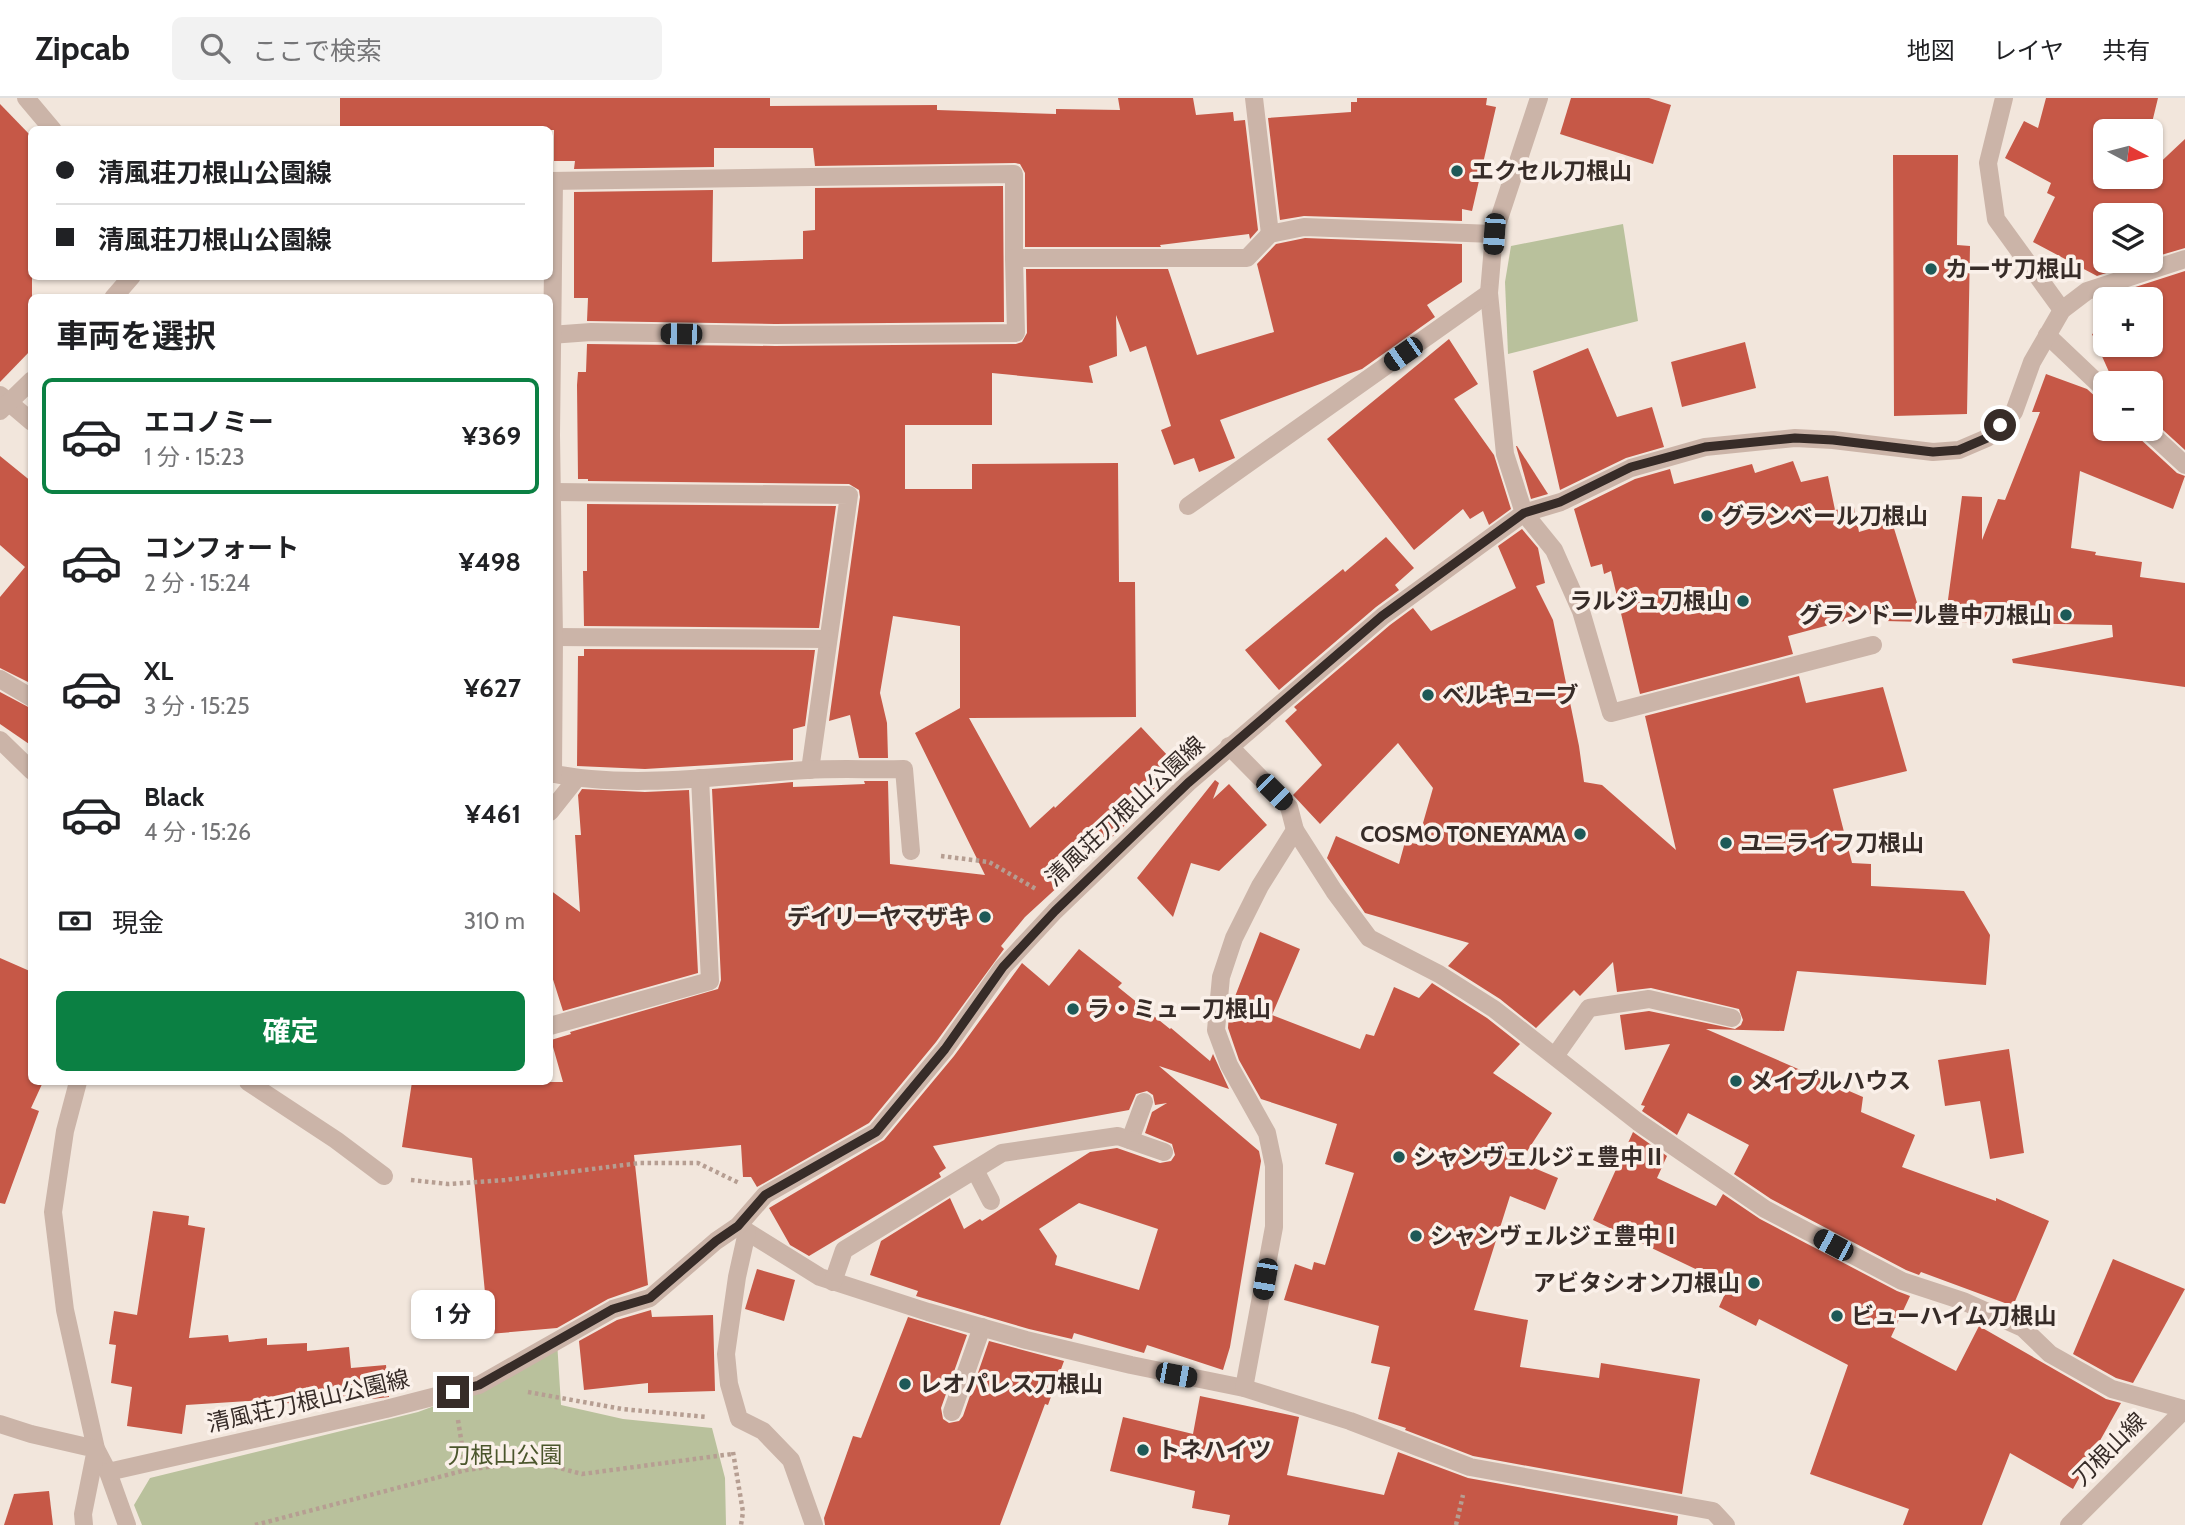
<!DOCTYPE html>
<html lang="ja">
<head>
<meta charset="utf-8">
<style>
  :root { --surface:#fff; --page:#f2f2f2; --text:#202124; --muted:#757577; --line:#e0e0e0; --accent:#0b8043 }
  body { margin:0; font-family:Cabin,"Noto Sans JP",sans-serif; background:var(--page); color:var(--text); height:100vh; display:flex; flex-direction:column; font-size:26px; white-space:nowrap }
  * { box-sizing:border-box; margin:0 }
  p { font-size:23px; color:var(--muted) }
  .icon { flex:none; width:38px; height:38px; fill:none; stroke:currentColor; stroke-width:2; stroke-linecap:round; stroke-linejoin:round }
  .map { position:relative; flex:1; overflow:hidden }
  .sheet { position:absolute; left:28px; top:196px; width:525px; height:791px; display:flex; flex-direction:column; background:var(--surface); border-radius:10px; box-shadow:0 2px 5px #0004 }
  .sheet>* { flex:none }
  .banner { position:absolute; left:28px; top:28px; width:525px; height:154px; border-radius:10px; box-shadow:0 2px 5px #0004; display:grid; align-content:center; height:154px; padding:0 28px; background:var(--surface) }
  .needle { width:46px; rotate:97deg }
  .tools { position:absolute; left:2093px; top:21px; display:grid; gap:14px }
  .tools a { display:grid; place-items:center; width:70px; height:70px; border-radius:10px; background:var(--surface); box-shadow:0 2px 5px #0004; font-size:35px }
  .end { position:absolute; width:32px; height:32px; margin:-16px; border:9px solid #372c28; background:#fff; box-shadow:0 0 0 4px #fff }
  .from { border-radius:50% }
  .bubble { position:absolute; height:49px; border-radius:10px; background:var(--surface); box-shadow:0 2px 5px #0004; font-size:23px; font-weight:700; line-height:49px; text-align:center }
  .car { position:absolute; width:21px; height:42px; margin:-21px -10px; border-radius:9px; box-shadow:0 0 5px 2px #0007; background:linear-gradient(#222 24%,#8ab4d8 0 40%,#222 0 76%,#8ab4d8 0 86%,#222 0) }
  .banner b { display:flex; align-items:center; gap:24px; height:66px; font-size:26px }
  .banner b+b { border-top:2px solid var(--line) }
  .banner i { width:18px; height:18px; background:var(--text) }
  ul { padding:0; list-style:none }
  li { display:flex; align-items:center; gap:21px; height:116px; margin:0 14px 10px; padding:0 14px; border:4px solid transparent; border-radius:10px }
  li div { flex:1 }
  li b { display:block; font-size:26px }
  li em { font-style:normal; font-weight:700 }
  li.active { border-color:var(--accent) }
  li>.icon { width:63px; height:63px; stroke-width:1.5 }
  h2 { padding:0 28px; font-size:32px; line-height:84px }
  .pay { display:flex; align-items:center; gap:18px; height:77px; padding:0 28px; font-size:26px }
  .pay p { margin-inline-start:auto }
  .cta { display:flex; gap:14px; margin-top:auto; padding:14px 28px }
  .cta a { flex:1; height:80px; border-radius:10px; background:var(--accent); color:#fff; font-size:28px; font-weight:700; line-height:80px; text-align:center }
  header { display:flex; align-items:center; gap:42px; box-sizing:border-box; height:98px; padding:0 35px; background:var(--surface); border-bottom:2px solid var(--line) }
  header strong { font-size:33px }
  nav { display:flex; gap:38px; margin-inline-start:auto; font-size:24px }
  .search { width:490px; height:63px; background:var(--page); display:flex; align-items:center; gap:18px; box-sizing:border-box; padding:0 24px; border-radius:10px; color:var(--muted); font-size:26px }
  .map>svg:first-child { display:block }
</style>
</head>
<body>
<header>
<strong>Zipcab</strong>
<div class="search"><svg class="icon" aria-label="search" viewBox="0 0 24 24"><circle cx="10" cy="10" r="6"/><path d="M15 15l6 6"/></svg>ここで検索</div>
<nav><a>地図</a><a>レイヤ</a><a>共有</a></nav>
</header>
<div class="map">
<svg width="2185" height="1427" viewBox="0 0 2185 1427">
  <rect width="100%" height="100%" fill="#f2e6dc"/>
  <g fill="#b9c19c">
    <polygon points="1623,126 1638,223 1508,256 1505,184 1511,148"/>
    <polygon points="557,1243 561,1307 623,1321 712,1330 725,1380 726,1427 142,1427 134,1407 150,1380 418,1314 505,1282"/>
  </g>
  <g fill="#c65847" fill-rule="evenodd">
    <polygon points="340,0 770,0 770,8 937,7 937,12 1056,16 1056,11 1120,12 1118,0 1193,0 1196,17 1233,14 1234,23 1245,22 1258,132 1250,141 1249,136 1160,147 1161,149 1025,149 1025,75 1020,66 1015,65 815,68 813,50 714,50 714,69 574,71 575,63 554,63 554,32 340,32"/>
    <polygon points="1357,0 1487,0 1486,7 1496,9 1472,113 1462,111 1462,123 1304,118 1280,122 1268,20 1351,14 1351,4 1357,4"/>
    <polygon points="1571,0 1649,0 1671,7 1653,66 1560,36"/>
    <polygon points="2046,0 2158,0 2150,33 2105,33 2105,79 2139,79 2138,85 2144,79 2151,79 2151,73 2185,41 2185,150 2151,160 2151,117 2105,117 2105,163 2143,163 2097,178 2033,144 2055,99 2047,95 2051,85 2005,60 2024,23 2038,30"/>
    <polygon points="0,6 32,39 32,251 0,284"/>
    <polygon points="1893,57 1958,57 1957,147 1970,148 1967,316 1894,318"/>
    <polygon points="1003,88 1004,224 775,226 587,223 588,200 574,200 574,94 713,92 712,164 803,161 803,133 815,132 815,90"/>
    <polygon points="1305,140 1462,146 1462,184 1427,207 1435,219 1362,271 1220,322 1235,360 1199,374 1194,360 1174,367 1161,332 1171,328 1146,248 1130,254 1116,217 1117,258 1089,268 1093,285 992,275 992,327 905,327 905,391 972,391 972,366 1118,365 1119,484 1135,484 1136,619 969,620 1030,730 1054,708 1055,710 1141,629 1183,674 1025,819 1001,848 1004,851 936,944 869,1025 757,1089 751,1079 743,1079 741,1047 634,1057 648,1187 608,1201 557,1230 489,1236 472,1060 402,1049 412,984 563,984 551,942 571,936 570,934 718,891 721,882 712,691 793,684 793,689 865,686 864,683 888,683 890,766 985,777 915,635 960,610 960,528 893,518 880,595 887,625 888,660 859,660 850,617 829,623 860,399 859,392 849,386 588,383 588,381 578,381 577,287 578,274 586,274 587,246 775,248 1016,246 1022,244 1027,235 1026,171 1168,171 1197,257 1274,234 1257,166 1276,146"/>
    <polygon points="2185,173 2185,352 2151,321 2151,285 2114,285 2092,236 2105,231 2105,247 2151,247 2151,213 2159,210 2151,205 2151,201 2143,201 2126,192"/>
    <polygon points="1449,241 1478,286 1454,301 1494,357 1511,411 1489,427 1483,413 1470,421 1463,411 1414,452 1327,341"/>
    <polygon points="1745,244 1756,290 1682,309 1671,264"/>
    <polygon points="1588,250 1617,319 1652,309 1664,349 1626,360 1560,392 1533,273"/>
    <polygon points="2046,276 2087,291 2098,301 2105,303 2105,331 2135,331 2138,339 2177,375 2185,378 2173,411 2080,373 2071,450 2096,454 2095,457 2142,464 2140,479 2185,485 2185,589 2013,565 2012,561 2113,539 2112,527 1945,524 1962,398 1982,399 1982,442 1998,401 2005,402 2040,314 2032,314"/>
    <polygon points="1516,348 1517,348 1548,396 1531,401"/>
    <polygon points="0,358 32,384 32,586 0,570 0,499 25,469 0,447"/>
    <polygon points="1793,363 1801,384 1828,378 1835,412 1854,409 1859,434 1892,424 1923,524 1885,523 1885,512 1788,538 1793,556 1640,596 1611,473 1604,476 1602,466 1591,469 1574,411 1635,381 1670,371 1674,386 1752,366 1755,375"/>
    <polygon points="587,406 836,408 819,530 584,528 583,473 587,473"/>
    <polygon points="1522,431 1538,450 1545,485 1536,488 1553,522 1579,648 1584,684 1602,687 1676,752 1645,618 1799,578 1806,605 1883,589 1907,673 1833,691 1852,765 1871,766 1871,788 1964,793 1990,837 1986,887 1797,873 1784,933 1706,931 1863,999 1861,1014 1915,1037 1902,1069 1996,1103 1996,1100 2049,1123 2013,1208 1921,1174 1919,1177 1906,1172 1771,1101 1734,1076 1749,1047 1688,1015 1677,1037 1642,1013 1645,1008 1641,1007 1670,946 1625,952 1620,917 1649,913 1735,931 1741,927 1743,922 1739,911 1651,890 1617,894 1613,864 1580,898 1574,892 1536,930 1500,901 1448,868 1469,845 1365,815 1327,760 1336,738 1399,766 1405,744 1417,746 1433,690 1398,645 1320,726 1293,697 1322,667 1285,623 1297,612 1294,609 1390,527 1413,510 1431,533 1516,490 1498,448"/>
    <polygon points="1386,439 1414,470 1395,487 1399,492 1376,509 1279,592 1245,552 1343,471 1345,474"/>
    <polygon points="584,551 815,552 805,628 793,631 793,662 645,671 577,668 578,558 584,558"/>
    <polygon points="0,594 32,611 32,648 0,626"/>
    <polygon points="1215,682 1219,685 1213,701 1229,686 1267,727 1219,773 1191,765 1173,819 1137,780"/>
    <polygon points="582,691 645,694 689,692 698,875 563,913 550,872 550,792 580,814 575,737 581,737 578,697"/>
    <polygon points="1260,834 1300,851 1272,917 1360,951 1366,936 1374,938 1394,889 1419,900 1432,885 1487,920 1520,946 1493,975 1552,1015 1520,1064 1558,1080 1545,1112 1510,1098 1474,1212 1528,1222 1520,1269 1599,1280 1601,1265 1700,1281 1682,1396 1473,1358 1405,1332 1406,1330 1378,1321 1390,1269 1371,1265 1379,1228 1284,1202 1295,1166 1312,1172 1314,1164 1325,1167 1354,1075 1325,1066 1337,1026 1261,1001 1239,962 1228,930 1229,914"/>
    <path d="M1079,851L1122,885L1118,889L1170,931L1171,930L1210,963L1213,956L1229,991L1159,968L1259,1053L1261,1063L1230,1249L1223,1272L1147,1247L1144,1255L1074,1235L1072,1241L1029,1231L916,1198L918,1193L870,1177L881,1143L950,1100L964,1131L980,1121L982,1123L1090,1054L1117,1050L1160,1065L1171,1063L1175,1057L1172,1046L1145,1035L1152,1014L1167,1005L1155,1007L1153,997L1147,993L1136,996L1129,1012L933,1048L946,1070L939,1075L941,1079L809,1158L790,1147L769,1110L884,1042L954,958L1022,865L1049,888ZM1079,1105L1158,1131L1139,1192L1055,1167L1057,1158L1039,1131Z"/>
    <polygon points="0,860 32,874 32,984 43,984 31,1010 39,1013 5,1106 0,1105"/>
    <polygon points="2009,951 2024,1055 1990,1061 1980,1003 1945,1008 1938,962"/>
    <polygon points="1633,1034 1667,1058 1657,1080 1716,1108 1723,1096 1760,1121 1897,1193 1910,1198 1891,1239 1956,1273 1979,1228 2106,1301 2121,1305 2073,1391 2010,1355 1982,1427 1903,1427 1909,1411 1810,1376 1848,1267 1759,1221 1756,1228 1719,1209 1729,1187 1593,1122"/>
    <polygon points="153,1113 189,1118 188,1127 205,1130 189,1240 228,1237 229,1244 267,1240 267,1247 307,1245 307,1253 349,1249 351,1270 386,1267 389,1299 337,1305 337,1301 279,1306 279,1301 186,1307 182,1336 127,1328 132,1289 111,1285 116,1247 109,1246 114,1213 137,1217"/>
    <polygon points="2113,1161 2185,1191 2133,1285 2116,1280 2073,1256"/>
    <polygon points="757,1171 795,1182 784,1223 745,1211"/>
    <polygon points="651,1212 652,1219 713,1217 715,1293 648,1295 648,1285 584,1292 579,1243 617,1222"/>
    <polygon points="908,1219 967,1237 941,1310 943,1321 949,1325 959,1323 963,1318 989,1243 1064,1263 1048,1307 1045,1306 1000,1427 825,1427 824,1420 853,1338 861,1340"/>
    <polygon points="1200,1298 1299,1319 1287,1377 1384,1397 1398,1354 1468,1380 1678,1418 1677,1427 1228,1427 1230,1417 1192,1410 1195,1393 1110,1373 1123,1319 1193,1336"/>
    <polygon points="49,1393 53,1427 4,1427 14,1396"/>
  </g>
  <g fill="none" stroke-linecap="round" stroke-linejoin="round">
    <g stroke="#b69e92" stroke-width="4.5" stroke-dasharray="3.5 3.5" stroke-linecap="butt">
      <polyline points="941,758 989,764 1036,791"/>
      <polyline points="411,1082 448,1086 505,1082 640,1065 698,1065 739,1085"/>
      <polyline points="528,1294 622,1311 707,1319"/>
      <polyline points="458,1322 466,1372"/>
      <polyline points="733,1354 743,1414 741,1427"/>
      <polyline points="255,1427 466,1372 533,1363 582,1376 732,1356"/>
      <polyline points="1456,1427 1463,1397"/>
    </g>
    <g stroke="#cbb4a8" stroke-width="18">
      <polyline points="26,0 53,32"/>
      <polyline points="1254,0 1270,136"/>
      <polyline points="2004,0 1988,65 1996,121 2062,212"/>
      <polyline points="550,83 1014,76 1014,160"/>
      <polyline points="1494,136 1539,0"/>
      <polyline points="113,200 132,178"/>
      <polyline points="550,237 591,234 775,237 1016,235 1014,160 1247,160 1270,136 1304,129 1494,136 1489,195 1505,356 1524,415 1554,452 1581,513 1611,615 1873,547"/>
      <polyline points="2047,237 2105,292"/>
      <polyline points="0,297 32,324"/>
      <polyline points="0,313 32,282"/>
      <polyline points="2146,331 2185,367"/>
      <polyline points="554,394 849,397 810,672"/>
      <polyline points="1188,408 1489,195"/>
      <polyline points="554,539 828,541"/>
      <polyline points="0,581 32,600"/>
      <polyline points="0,642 32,673"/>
      <polyline points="1229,648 1289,709 1295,732 1334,793 1369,840 1439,876 1494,911 1638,1024 1765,1111 1902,1183 1963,1203 2023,1230 2050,1256 2112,1291 2184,1311"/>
      <path d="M550,675C631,692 725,677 807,672C840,670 872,672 904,671L911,753"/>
      <polyline points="553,676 554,539 551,337 554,83"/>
      <polyline points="550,714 577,680"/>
      <polyline points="550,928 710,883 700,680"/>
      <polyline points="1555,958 1589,910 1649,901 1732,920"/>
      <polyline points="78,984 65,1033 53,1114 65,1212 96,1351 108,1374 127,1427"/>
      <polyline points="248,984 336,1042 384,1078"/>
      <polyline points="1130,1042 1144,1004"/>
      <polyline points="975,1072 991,1103"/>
      <polyline points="738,1128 820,1179 928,1214 1026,1242 1131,1267 1244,1290 1350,1323 1470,1369 1713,1413 1726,1427"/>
      <polyline points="747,1134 737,1179 726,1256 729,1286 739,1321 763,1333 791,1362 814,1427"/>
      <polyline points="833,1184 844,1152 1002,1055 1118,1038 1164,1054"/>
      <polyline points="1244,1290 1274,1129 1274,1068 1267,1035 1229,967 1216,932 1221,879 1234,840 1260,788 1295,732"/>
      <polyline points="952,1314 982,1229"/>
      <polyline points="0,1326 31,1336 96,1351 83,1416 84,1427"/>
      <polyline points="108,1374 386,1311 479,1287 613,1211 650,1200 716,1143 738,1128 765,1097 876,1034 945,951 1003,869 1055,813 1188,685 1383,518 1524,415 1561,404 1631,370 1705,349 1795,340 1833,342 1933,354 1959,352 1987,340 2014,314 2032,264 2062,212 2087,193 2185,161"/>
      <polyline points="2069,1427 2185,1311"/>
    </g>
  </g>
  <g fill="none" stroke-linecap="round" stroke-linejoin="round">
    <polyline stroke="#372c28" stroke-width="9" points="453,1294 479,1287 613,1211 650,1200 716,1143 738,1128 765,1097 876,1034 945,951 1003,869 1055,813 1188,685 1382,518 1524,415 1560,404 1631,369 1705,349 1795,340 1833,342 1933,354 1959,352 1987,340 2000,327"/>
  </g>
  <g fill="#1e5957" stroke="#faf0e9" stroke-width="2.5">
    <circle cx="1457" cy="73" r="7"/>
    <circle cx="1931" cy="171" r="7"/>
    <circle cx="1707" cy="418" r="7"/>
    <circle cx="1743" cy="503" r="7"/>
    <circle cx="2066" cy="517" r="7"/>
    <circle cx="1428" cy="597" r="7"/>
    <circle cx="1580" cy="736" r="7"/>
    <circle cx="1726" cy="745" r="7"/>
    <circle cx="985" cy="819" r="7"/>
    <circle cx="1073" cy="911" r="7"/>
    <circle cx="1736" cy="983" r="7"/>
    <circle cx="1399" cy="1059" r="7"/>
    <circle cx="1416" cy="1138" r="7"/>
    <circle cx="1754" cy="1185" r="7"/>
    <circle cx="1837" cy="1218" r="7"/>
    <circle cx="905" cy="1286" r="7"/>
    <circle cx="1143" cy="1352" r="7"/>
  </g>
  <g text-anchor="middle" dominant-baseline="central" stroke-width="7" stroke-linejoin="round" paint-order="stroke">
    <g font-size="23" font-weight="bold" fill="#372c28" stroke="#faf0e9" text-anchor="start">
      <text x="1471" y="73">エクセル刀根山</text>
      <text x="1945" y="171">カーサ刀根山</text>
      <text x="1721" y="418">グランベール刀根山</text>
      <text x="1729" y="503" text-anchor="end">ラルジュ刀根山</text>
      <text x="2052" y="517" text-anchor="end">グランドール豊中刀根山</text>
      <text x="1442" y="597">ベルキューブ</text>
      <text x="1566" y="736" text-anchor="end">COSMO TONEYAMA</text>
      <text x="1740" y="745">ユニライフ刀根山</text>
      <text x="971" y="819" text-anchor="end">デイリーヤマザキ</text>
      <text x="1087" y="911">ラ・ミュー刀根山</text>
      <text x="1750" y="983">メイプルハウス</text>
      <text x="1413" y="1059">シャンヴェルジェ豊中Ⅱ</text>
      <text x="1430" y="1138">シャンヴェルジェ豊中Ⅰ</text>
      <text x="1740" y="1185" text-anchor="end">アビタシオン刀根山</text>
      <text x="1851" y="1218">ビューハイム刀根山</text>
      <text x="919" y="1286">レオパレス刀根山</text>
      <text x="1157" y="1352">トネハイツ</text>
    </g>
    <g font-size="23" fill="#372c28" stroke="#faf0e9">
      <text transform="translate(1125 713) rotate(-43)">清風荘刀根山公園線</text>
      <text transform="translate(308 1303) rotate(-13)">清風荘刀根山公園線</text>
      <text transform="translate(2109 1351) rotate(-45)">刀根山線</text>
    </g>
    <g font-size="23" fill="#4b562c" stroke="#faf0e9">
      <text x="505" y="1357">刀根山公園</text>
    </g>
  </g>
</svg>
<div class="tools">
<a><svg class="needle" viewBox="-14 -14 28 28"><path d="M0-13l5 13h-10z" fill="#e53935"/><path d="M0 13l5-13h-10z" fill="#757577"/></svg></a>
<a><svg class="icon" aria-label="layers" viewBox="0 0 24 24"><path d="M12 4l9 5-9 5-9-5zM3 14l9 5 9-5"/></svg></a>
<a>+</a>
<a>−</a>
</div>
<i class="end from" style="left:2000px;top:327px"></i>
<i class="end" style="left:453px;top:1294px"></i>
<div class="bubble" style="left:411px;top:1192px;width:84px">1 分</div>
<i class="car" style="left:1494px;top:136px;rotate:184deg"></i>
<i class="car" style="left:681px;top:236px;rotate:271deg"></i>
<i class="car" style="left:1403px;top:256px;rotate:235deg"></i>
<i class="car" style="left:1274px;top:694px;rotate:135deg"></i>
<i class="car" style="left:1833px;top:1147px;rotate:298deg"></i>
<i class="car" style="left:1265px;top:1181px;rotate:190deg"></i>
<i class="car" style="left:1176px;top:1277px;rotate:101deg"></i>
<div class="banner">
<b><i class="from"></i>清風荘刀根山公園線</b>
<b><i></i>清風荘刀根山公園線</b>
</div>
<section class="sheet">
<h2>車両を選択</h2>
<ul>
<li class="active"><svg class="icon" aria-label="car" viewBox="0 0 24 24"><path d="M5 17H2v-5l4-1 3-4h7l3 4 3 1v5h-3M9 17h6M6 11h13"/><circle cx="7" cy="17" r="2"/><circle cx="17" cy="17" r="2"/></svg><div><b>エコノミー</b><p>1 分 · 15:23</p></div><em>¥369</em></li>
<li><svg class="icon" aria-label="car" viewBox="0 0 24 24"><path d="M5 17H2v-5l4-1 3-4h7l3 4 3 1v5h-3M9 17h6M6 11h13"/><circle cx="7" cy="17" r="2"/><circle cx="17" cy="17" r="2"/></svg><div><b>コンフォート</b><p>2 分 · 15:24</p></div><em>¥498</em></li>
<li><svg class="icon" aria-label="car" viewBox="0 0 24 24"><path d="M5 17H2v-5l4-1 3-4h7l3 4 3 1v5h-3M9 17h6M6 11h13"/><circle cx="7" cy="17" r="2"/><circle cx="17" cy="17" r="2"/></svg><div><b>XL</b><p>3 分 · 15:25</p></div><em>¥627</em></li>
<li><svg class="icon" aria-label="car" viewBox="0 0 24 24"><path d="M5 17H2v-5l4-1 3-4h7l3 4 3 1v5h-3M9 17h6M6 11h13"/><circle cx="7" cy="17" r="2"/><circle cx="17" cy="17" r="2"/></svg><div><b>Black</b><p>4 分 · 15:26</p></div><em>¥461</em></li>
</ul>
<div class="pay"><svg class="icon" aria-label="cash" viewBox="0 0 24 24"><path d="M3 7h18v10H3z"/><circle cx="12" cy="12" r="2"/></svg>現金<p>310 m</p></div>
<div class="cta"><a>確定</a></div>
</section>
</div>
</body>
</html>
